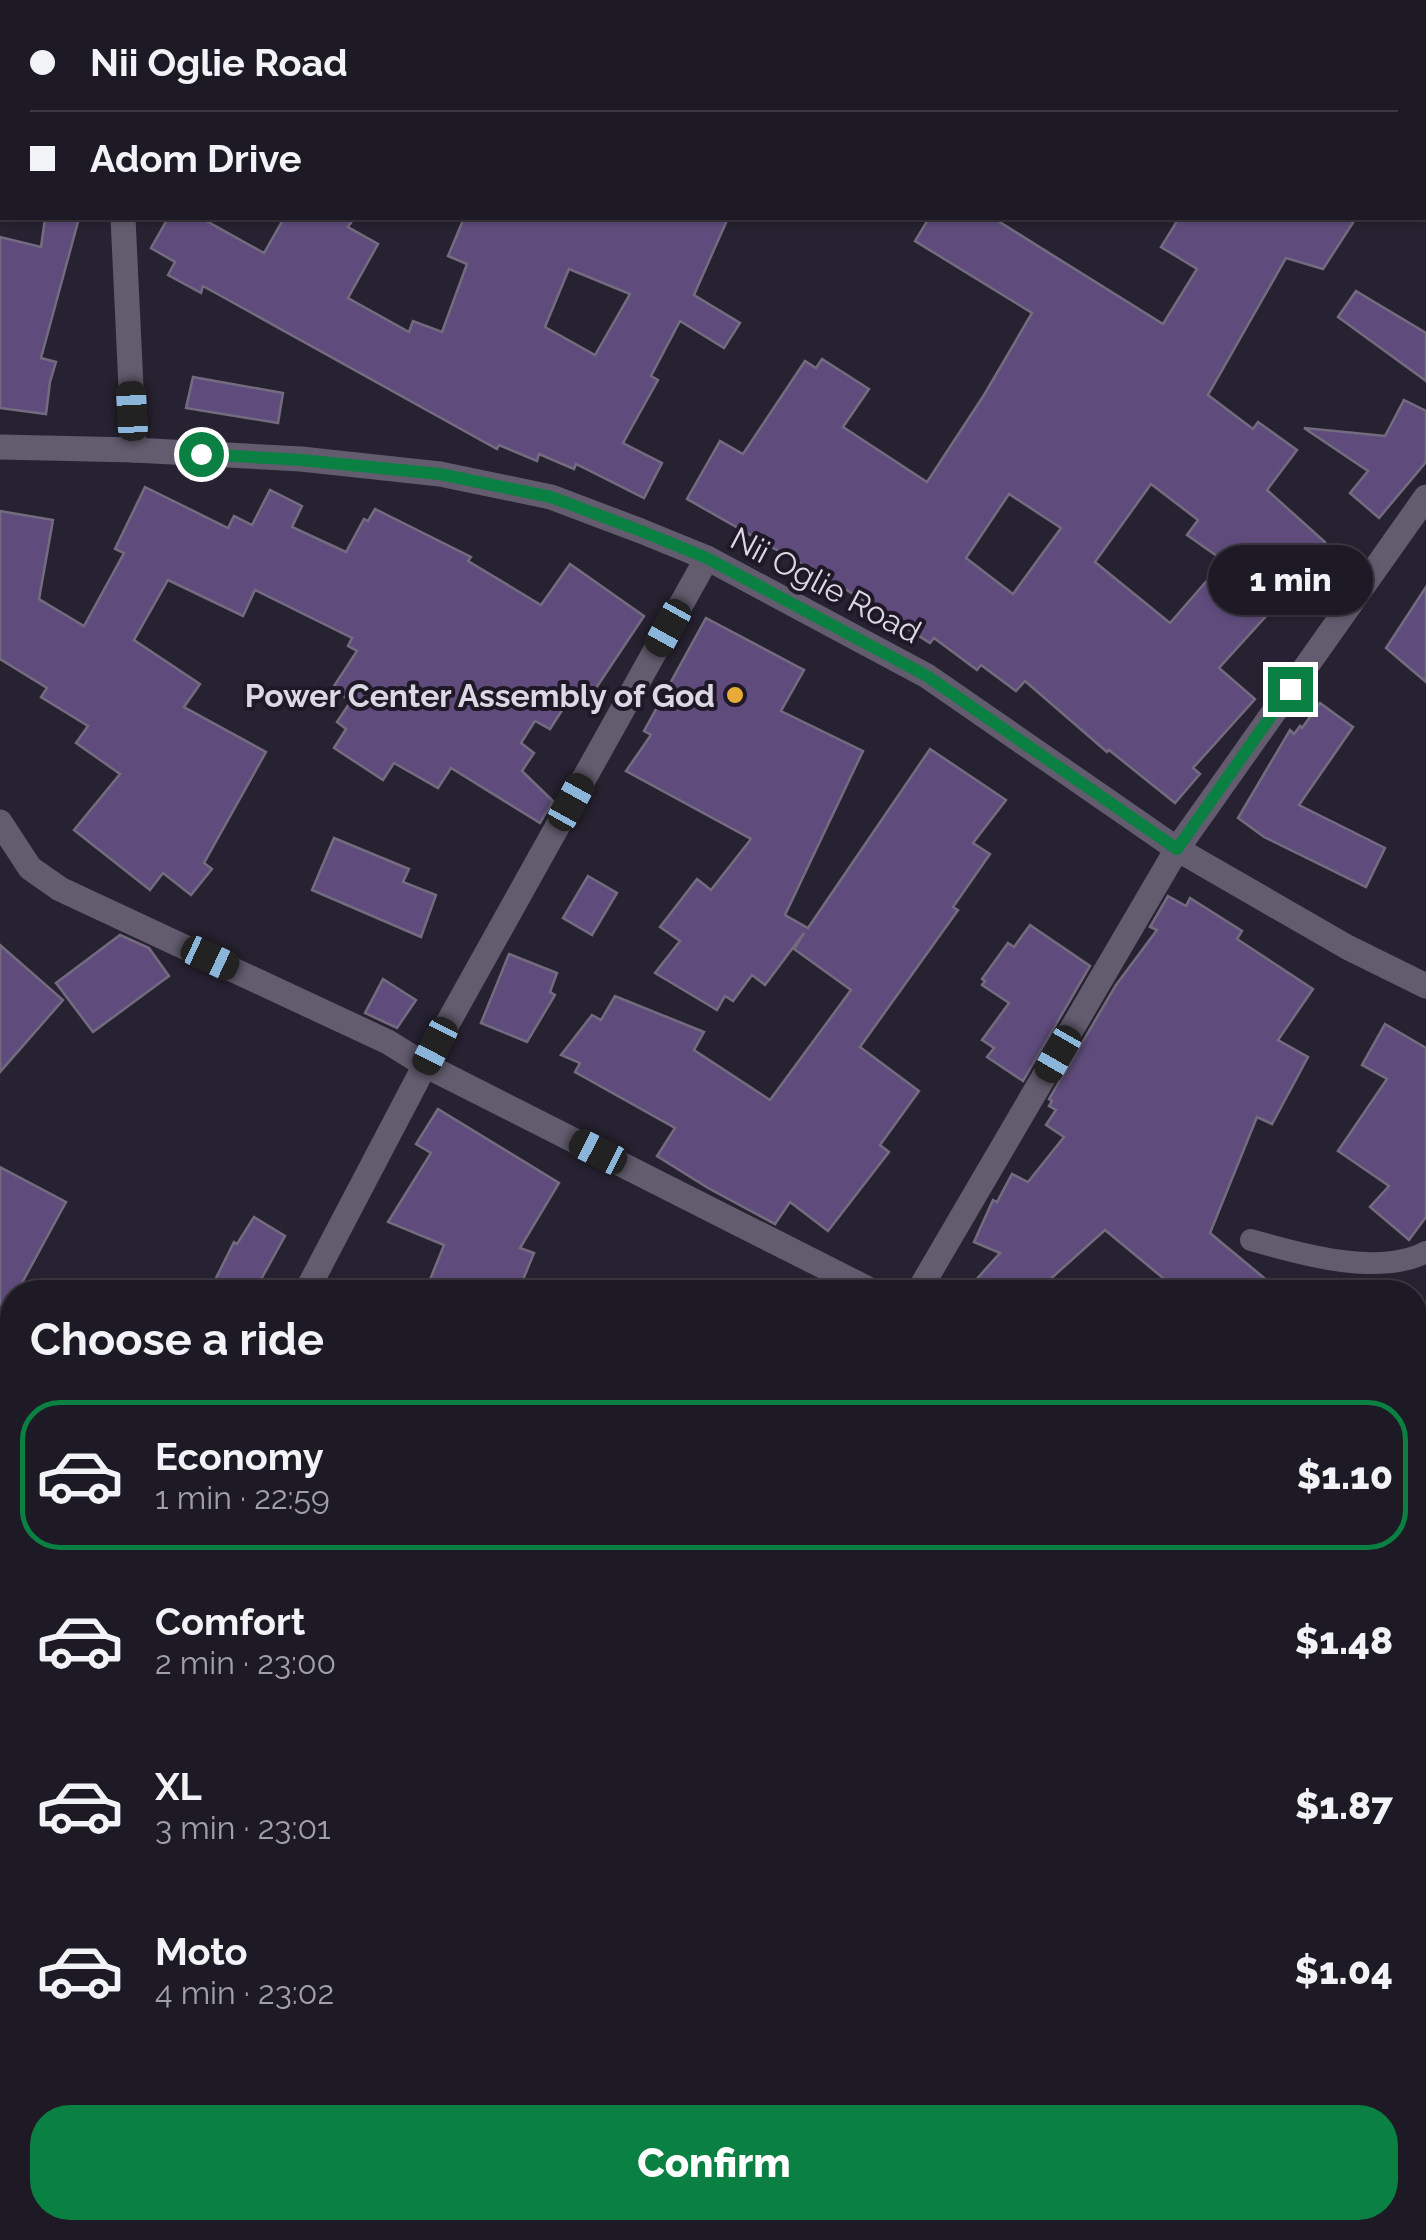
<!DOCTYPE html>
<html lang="en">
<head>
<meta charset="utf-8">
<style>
  :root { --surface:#1d1a25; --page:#2a2732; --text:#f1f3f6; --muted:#a0a1a7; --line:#3b3842; --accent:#0b8043 }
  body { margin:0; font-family:Raleway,sans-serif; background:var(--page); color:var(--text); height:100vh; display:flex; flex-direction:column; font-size:38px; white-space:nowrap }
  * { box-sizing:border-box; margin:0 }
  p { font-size:32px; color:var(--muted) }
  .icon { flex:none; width:55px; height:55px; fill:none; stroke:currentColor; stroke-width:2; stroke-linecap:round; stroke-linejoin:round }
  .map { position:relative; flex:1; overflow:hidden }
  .drawer { position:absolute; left:0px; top:1280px; width:1428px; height:960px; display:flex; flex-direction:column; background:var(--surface); border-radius:40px 40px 0 0; box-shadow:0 2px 8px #0004,0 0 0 2px var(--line) }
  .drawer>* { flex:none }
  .top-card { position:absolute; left:0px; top:0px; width:1428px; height:220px; box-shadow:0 2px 8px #0004,0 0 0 2px var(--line); display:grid; align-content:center; height:220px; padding:0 30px; background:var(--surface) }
  .end { position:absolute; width:45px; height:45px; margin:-22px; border:12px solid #0b8043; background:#fff; box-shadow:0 0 0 5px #fff }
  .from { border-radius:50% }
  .bubble { position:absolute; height:70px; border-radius:35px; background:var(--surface); box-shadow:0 2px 8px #0004,0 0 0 2px var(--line); font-size:32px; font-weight:800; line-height:70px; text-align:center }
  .car { position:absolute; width:30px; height:60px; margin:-30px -15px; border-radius:12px; box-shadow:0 0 8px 2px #0007; background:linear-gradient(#222 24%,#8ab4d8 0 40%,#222 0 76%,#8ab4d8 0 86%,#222 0) }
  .top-card b { display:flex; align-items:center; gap:35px; height:95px; font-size:38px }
  .top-card b+b { border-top:2px solid var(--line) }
  .top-card i { width:25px; height:25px; background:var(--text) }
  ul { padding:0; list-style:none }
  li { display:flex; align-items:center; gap:30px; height:150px; margin:0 20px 15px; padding:0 10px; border:5px solid transparent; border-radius:40px }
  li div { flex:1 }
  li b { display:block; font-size:38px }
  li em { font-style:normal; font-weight:800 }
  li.active { border-color:var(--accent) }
  li>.icon { width:90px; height:90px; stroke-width:1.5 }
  h2 { padding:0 30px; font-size:45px; line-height:120px }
  .action { display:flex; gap:20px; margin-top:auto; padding:20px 30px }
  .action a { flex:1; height:115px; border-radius:40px; background:var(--accent); color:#fff; font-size:40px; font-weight:800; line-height:115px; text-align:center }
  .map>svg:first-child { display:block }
</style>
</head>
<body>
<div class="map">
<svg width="1426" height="2240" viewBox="0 0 1426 2240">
  <rect width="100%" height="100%" fill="#272231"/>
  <g fill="#5f4c7c" stroke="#736c7f" stroke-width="2.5" fill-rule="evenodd">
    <polygon points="45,218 79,218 41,358 56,362 50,382 46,414 0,408 0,237 41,247"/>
    <path d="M168,218H201L264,253L284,218H354L348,227L378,244L348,298L409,332L413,321L442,332L467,264L448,256L464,218H728L694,295L740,323L724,348L680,321L651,376L658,380L623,443L662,463L644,498L576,464L574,469L539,454L537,461L499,445L497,449L203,286L201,293L168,275L175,262L151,248ZM569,269L630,294L595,355L545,327Z"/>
    <path d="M929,218H993L1163,324L1197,269L1161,247L1179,218H1356L1323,269L1286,258L1208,395L1253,429L1258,422L1297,450L1267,490L1325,542L1293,577L1298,581L1219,668L1255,699L1193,768L1200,774L1175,803L1109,750L1107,752L1025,681L1016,691L981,665L977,670L934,638L930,643L842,587L687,499L720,441L743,454L805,361L816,368L822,359L869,389L843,427L927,482L984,395L1032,313L915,241ZM1151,484L1198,520L1187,535L1224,561L1170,623L1095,562ZM1009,494L1061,528L1013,594L966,558Z"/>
    <polygon points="1356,291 1426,333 1426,381 1338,317"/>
    <polygon points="193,377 283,393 278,423 186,408"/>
    <polygon points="1404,400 1426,411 1426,462 1379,518 1350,493 1368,471 1304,428 1385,436"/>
    <polygon points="145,487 228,528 234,516 252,525 270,490 302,506 292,527 346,552 364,519 368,521 375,509 471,557 468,561 541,605 570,564 644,616 584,706 570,698 550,729 535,721 521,743 534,753 522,771 553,801 540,823 451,768 438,788 394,763 383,780 334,748 346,729 337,722 351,701 332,689 357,651 348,646 352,638 255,590 243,616 168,580 134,640 200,684 184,707 266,752 204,863 212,869 191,895 163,873 150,890 74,830 120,774 76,743 88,726 41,697 47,688 0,659 0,511 53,520 39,599 84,626 124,553 115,549"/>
    <polygon points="1426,587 1426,682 1386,648"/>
    <polygon points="706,618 804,670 781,711 863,751 785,915 808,928 930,749 1006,800 973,843 990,854 953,907 958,910 860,1047 919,1091 880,1145 889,1152 828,1231 790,1202 775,1224 708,1188 657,1156 675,1128 575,1072 580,1063 561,1055 592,1015 601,1020 615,996 704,1032 694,1050 770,1100 851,990 794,949 804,933 765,985 752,975 733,1001 725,996 717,1010 655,973 680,941 660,927 697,879 711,890 751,839 626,771 651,735 644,731"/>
    <polygon points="1320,703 1353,727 1299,805 1385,848 1366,887 1264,837 1238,818 1290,730 1294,734 1300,726 1302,728"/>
    <polygon points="334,838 409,869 403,882 436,895 421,937 312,890"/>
    <polygon points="588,876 617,893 592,935 563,918"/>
    <polygon points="1168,896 1186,906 1190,898 1242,931 1237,939 1313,989 1278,1040 1308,1057 1272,1124 1257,1117 1210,1233 1281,1292 1150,1292 1163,1278 1105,1230 1036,1292 965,1292 1000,1253 974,1242 993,1200 997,1202 1012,1174 1028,1182 1064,1137 1046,1125 1056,1110 1049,1106 1052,1101 1049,1099 1116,985 1157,930 1150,927"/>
    <polygon points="1030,925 1090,966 1023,1081 987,1057 994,1048 982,1040 1009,1003 982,985 985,981 982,979 1008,943 1014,947"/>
    <polygon points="120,935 149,948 169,976 93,1032 56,983"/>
    <polygon points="0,945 63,1000 0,1072"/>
    <polygon points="509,954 557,973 550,992 555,995 527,1042 481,1023"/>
    <polygon points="383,979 416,1000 397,1028 365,1013"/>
    <polygon points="1385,1024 1426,1048 1426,1217 1409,1240 1370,1207 1389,1186 1338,1151 1387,1079 1362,1065"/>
    <polygon points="438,1109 559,1183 520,1248 534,1253 518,1292 425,1292 444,1245 388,1222 431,1153 416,1144"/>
    <polygon points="0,1167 66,1202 17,1292 12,1292 12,1301 0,1324"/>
    <polygon points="254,1217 285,1236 254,1292 209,1292 234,1242 237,1244"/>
  </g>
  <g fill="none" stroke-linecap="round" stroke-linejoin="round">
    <path stroke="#625c6e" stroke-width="22" d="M1251,1240C1299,1254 1380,1277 1426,1252"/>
    <g stroke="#625c6e" stroke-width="25">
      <polyline points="90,0 96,2"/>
      <polyline points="123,218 134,450"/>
      <polyline points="0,822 30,868 60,889 388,1042 425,1065 874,1292"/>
      <polyline points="306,1292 435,1046 707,558"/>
      <polyline points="918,1292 1177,849 1426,497"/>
      <polyline points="0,1361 12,1366"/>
      <polyline points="0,1795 12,1801"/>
      <polyline points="1415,1840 1426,1871"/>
      <polyline points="0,1862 12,1838"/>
      <polyline points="1143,2228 1172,2240"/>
      <polyline points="40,2240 47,2228"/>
      <polyline points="493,2240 498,2228"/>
      <polyline points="941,2240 946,2228"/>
    </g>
    <polyline stroke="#625c6e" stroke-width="25" points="0,447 134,450 301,459 440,474 551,497 641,531 707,558 927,676 1177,849 1347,947 1426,986"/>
  </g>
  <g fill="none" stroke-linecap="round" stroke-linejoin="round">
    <polyline stroke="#0b8043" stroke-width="12" points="201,454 301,460 440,474 551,497 641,531 707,558 927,676 1177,849 1290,689"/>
  </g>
  <circle fill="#e9ab38" stroke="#1e1827" stroke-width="4" cx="735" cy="695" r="10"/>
  <g text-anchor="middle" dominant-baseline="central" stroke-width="8" stroke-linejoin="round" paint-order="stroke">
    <g font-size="32" fill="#dcd8e3" stroke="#1e1827">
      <text transform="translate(826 585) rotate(28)">Nii Oglie Road</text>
    </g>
    <g font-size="32" font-weight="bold" fill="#dcd8e3" stroke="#1e1827" text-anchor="end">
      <text x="715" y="695">Power Center Assembly of God</text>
    </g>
  </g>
</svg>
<i class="end from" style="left:201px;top:454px"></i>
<i class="end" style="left:1290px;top:689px"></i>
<div class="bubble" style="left:1208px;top:545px;width:165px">1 min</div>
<i class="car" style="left:132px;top:411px;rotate:357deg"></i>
<i class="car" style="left:668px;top:628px;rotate:209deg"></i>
<i class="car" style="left:571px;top:802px;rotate:29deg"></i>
<i class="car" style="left:210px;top:958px;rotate:115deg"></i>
<i class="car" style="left:435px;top:1046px;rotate:207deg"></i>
<i class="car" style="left:1058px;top:1054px;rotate:210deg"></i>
<i class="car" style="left:598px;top:1152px;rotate:297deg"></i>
<div class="top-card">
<b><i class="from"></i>Nii Oglie Road</b>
<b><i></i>Adom Drive</b>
</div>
<section class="drawer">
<h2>Choose a ride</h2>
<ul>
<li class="active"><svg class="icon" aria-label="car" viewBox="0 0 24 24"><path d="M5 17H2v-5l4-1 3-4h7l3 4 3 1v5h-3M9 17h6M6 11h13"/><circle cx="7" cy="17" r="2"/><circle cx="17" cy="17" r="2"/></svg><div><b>Economy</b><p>1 min · 22:59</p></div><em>$1.10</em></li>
<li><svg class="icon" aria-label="car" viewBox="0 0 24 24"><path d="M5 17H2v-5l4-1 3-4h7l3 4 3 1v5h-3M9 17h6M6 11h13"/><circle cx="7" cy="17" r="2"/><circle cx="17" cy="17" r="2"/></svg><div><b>Comfort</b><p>2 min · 23:00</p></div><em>$1.48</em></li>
<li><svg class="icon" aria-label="car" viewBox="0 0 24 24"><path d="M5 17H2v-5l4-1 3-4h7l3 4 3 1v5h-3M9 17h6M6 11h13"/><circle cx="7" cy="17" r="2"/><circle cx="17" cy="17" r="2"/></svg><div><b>XL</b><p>3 min · 23:01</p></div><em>$1.87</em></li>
<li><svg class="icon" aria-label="car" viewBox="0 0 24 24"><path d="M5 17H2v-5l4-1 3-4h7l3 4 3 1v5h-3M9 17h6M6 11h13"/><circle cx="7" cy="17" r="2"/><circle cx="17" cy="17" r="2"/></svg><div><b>Moto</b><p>4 min · 23:02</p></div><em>$1.04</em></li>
</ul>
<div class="action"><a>Confirm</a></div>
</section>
</div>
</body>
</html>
